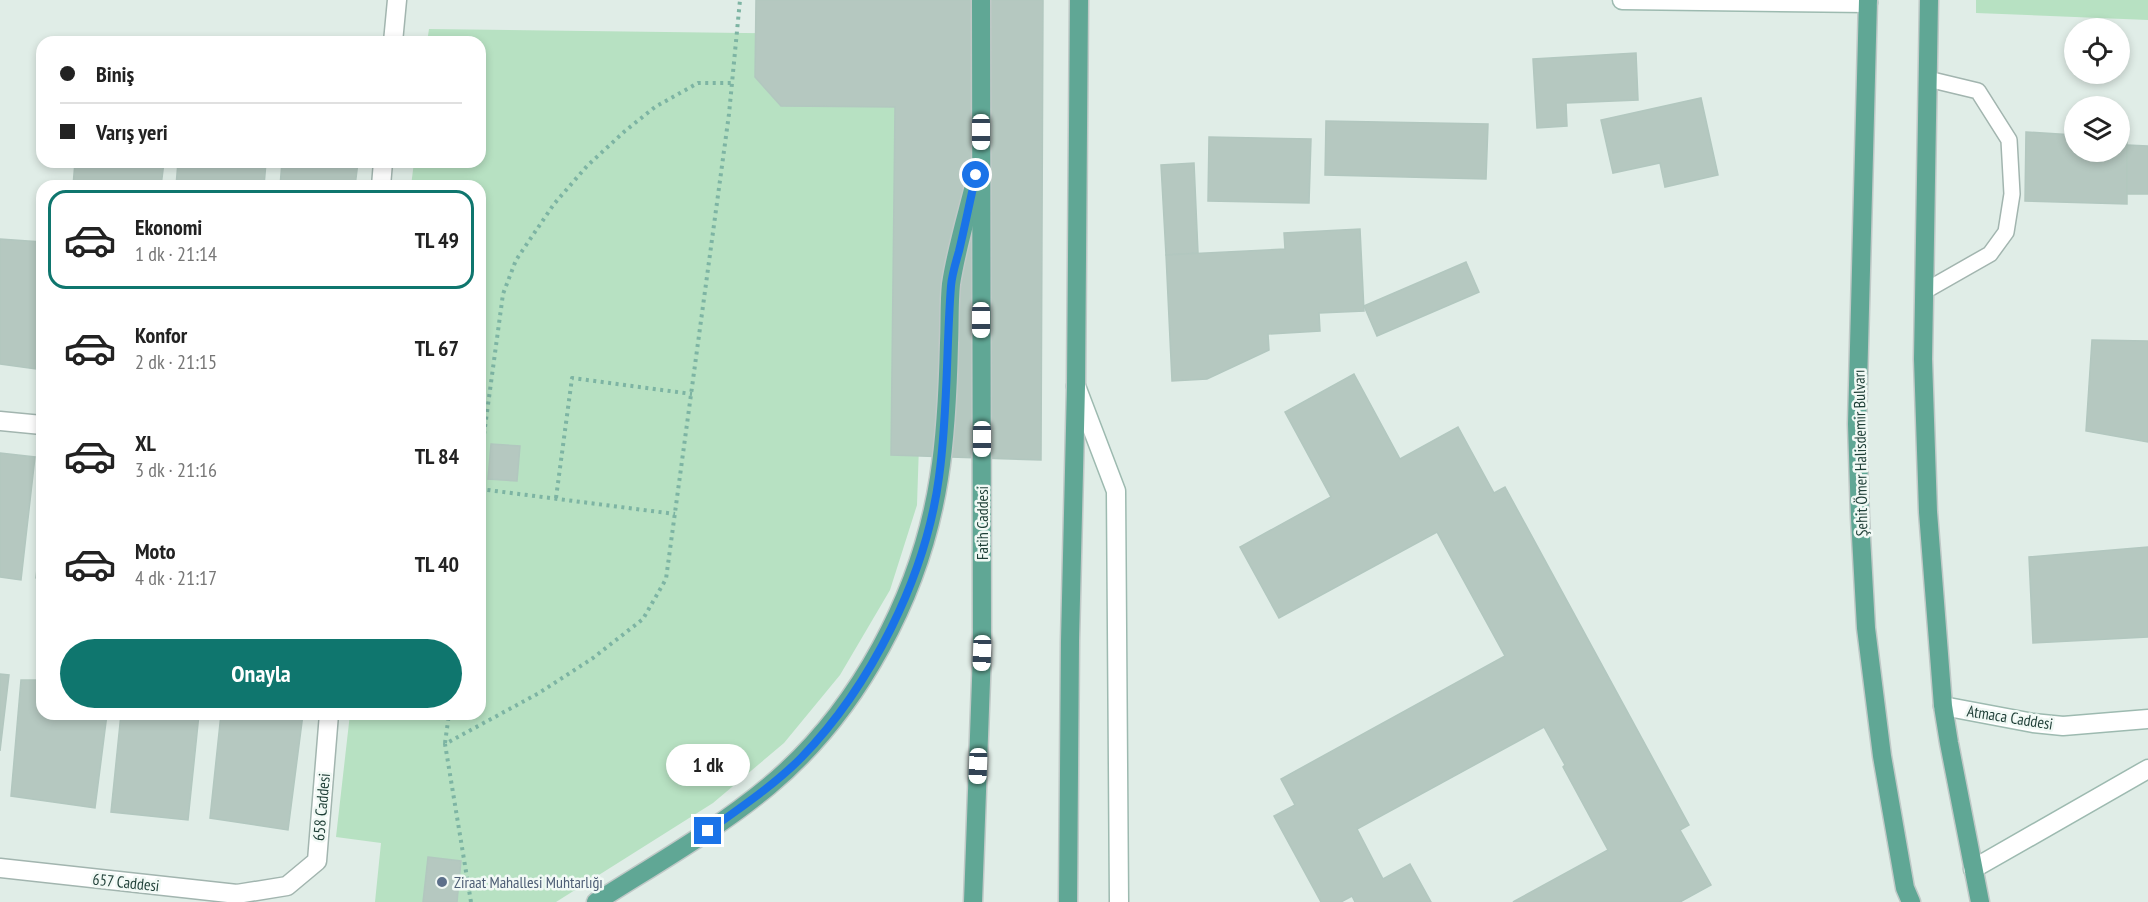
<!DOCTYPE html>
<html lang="tr">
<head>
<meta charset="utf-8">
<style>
  :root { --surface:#fff; --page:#f2f2f2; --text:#222; --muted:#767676; --line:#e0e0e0; --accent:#0f766e }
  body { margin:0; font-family:"PT Sans Narrow",sans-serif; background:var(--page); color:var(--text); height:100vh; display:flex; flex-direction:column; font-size:22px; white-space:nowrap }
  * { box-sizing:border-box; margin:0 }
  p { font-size:20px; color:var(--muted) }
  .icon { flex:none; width:33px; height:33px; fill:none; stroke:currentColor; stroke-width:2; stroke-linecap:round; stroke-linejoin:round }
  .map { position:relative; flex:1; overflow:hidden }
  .sheet { position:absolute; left:36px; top:180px; width:450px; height:540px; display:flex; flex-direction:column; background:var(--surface); border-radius:18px; box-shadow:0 3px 9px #0003 }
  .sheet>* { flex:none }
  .banner { position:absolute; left:36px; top:36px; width:450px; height:132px; border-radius:18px; box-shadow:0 3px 9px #0003; display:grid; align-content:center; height:132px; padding:0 24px; background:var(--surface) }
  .buttons { position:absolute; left:2064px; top:18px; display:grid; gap:12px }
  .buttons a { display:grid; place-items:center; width:66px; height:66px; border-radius:50%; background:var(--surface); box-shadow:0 3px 9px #0003; font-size:30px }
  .end { position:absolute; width:27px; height:27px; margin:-14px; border:8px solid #1a73e8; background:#fff; box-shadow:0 0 0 3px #fff }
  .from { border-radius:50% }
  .bubble { position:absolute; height:42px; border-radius:21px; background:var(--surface); box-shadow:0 3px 9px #0003; font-size:20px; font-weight:700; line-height:42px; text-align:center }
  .car { position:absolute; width:18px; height:36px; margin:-18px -9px; border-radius:8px; box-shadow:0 0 4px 2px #0007; background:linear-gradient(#fff 24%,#345 0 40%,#fff 0 76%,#345 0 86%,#fff 0) }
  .banner b { display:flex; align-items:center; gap:21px; height:57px; font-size:22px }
  .banner b+b { border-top:2px solid var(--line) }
  .banner i { width:15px; height:15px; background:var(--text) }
  ul { padding:10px 0 0; list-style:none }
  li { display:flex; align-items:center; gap:18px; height:99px; margin:0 12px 9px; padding:0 12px; border:3px solid transparent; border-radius:18px }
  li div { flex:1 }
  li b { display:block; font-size:22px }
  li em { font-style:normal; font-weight:700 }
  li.on { border-color:var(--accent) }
  li>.icon { width:54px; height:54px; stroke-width:1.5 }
  .cta { display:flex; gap:12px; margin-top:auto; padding:12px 24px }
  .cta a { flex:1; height:69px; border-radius:36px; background:var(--accent); color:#fff; font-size:24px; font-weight:700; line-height:69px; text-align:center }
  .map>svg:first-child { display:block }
</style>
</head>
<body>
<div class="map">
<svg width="2148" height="902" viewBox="0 0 2148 902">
  <rect width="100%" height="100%" fill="#e0ede7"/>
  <g fill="#b7e1c2">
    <polygon points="1976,0 2148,0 2148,20 1976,13"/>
    <polygon points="429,29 895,35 932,60 917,505 890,590 840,675 784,743 713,803 556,902 375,902 381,843 336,837 350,714 480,714 480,186 411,186 414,162 480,162 480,42 427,42"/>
  </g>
  <g fill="#b5c8c0" stroke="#b2c7bf" stroke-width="1.5">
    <polygon points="756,0 1043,0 1041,460 891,455 895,107 781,106 755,77"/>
    <polygon points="1636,53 1638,100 1566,103 1567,126 1537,128 1533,59"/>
    <polygon points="1701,98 1718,175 1665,187 1660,163 1613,173 1601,120"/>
    <polygon points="1326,121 1488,124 1486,179 1325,175"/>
    <polygon points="2026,132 2074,135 2074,152 2120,152 2120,137 2127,138 2127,204 2025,201"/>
    <polygon points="1209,137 1311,139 1309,203 1208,201"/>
    <polygon points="2127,145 2148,146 2148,194 2127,194"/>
    <polygon points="75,162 164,162 161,186 73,186"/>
    <polygon points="178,162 266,162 264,186 176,186"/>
    <polygon points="282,162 358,162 355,186 280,186"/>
    <polygon points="1194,163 1198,253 1166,255 1161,165"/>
    <polygon points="1360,229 1364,311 1319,313 1320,331 1268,334 1269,350 1207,379 1172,381 1166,255 1285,249 1284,233"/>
    <polygon points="0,239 42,242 42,314 36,369 0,364"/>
    <polygon points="1466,262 1479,292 1377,336 1364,306"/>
    <polygon points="2092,340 2148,341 2148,442 2086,431"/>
    <polygon points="1354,374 1400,459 1458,427 1494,493 1505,487 1689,825 1680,830 1711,885 1680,902 1513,902 1608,850 1563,767 1565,765 1544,727 1357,829 1383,879 1410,864 1431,902 1355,902 1352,896 1341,902 1321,902 1274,816 1295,805 1281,779 1505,656 1437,532 1279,618 1240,547 1331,497 1285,412"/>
    <polygon points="491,444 520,446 517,481 488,479"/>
    <polygon points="0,453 35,457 21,580 0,577"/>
    <polygon points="42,523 42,579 36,578"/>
    <polygon points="2148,547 2148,637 2033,643 2029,557"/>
    <polygon points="0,674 9,675 0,751"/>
    <polygon points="21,680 42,680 42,714 107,714 95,808 11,796"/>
    <polygon points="121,714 199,714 188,820 111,812"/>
    <polygon points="221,714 303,714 288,830 210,818"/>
    <polygon points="428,857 461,861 457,902 423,902"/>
  </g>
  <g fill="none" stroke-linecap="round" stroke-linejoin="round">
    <defs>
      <polyline id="lane" points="1925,291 1990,254 2006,232 2012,194 2009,140 1978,91 1928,79"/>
      <g id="street">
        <polyline points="393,42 397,0"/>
        <polyline points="381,186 383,162"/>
        <polyline points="0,421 42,425"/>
        <polyline points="0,868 237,894 287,886 317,861 329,714"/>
      </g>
      <g id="secondary">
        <polyline points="1622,0 1868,3"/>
        <polyline points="1076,386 1116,491 1119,902"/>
        <polyline points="1943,706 2033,723 2063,726 2148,719"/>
        <polyline points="1973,869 2148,769"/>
      </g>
      <g id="primary">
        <polyline points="1868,0 1857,424 1860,518 1866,628 1882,756 1905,888 1911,902"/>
        <polyline points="1929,0 1923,359 1928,512 1943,706 1949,743 1980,902"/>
        <path d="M596,902C654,865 716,830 769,786C859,711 921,593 939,478C946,434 948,388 949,343C950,323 949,303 951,284C956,251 966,218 974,186"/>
        <polyline points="973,902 982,653 981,0"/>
        <polyline points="1068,902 1070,641 1076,386 1079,0"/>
      </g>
    </defs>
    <use href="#lane" stroke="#a2b5af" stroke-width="18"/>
    <use href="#street" stroke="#a2b5af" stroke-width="21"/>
    <use href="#secondary" stroke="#9dbab0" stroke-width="21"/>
    <use href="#primary" stroke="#c0c9c7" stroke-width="21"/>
    <g stroke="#7db4a3" stroke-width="4" stroke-dasharray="3 4.5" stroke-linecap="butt">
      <polyline points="480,464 503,294 516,260 554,204 587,166 625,131 655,107 698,83 732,83"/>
      <polyline points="480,489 675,514"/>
      <polyline points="556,498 572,378 692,394"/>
      <polyline points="445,743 449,714"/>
      <polyline points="471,902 445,744 539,693 593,658 643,619 666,579 729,114 740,0"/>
    </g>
    <use href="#lane" stroke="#fff" stroke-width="15"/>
    <use href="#street" stroke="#fff" stroke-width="18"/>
    <use href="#secondary" stroke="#fff" stroke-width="18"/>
    <use href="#primary" stroke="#60a795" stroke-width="18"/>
  </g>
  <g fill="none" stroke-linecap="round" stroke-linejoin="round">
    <path stroke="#1a73e8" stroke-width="8" d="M708,831C740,808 773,786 801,758C871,686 926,576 939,477C948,413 946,350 951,286C952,274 956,262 959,251C965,226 970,200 976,175"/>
  </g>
  <circle fill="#5c6f8a" stroke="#f1f9f5" stroke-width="2" cx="442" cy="882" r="6"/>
  <g text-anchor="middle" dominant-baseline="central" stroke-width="5" stroke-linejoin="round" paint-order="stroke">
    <g font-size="16" fill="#1f3f37" stroke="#f1f9f5">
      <text transform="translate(1860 453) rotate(-91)">Şehit Ömer Halisdemir Bulvarı</text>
      <text transform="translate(982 523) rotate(-90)">Fatih Caddesi</text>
      <text transform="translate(2010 717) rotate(9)">Atmaca Caddesi</text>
      <text transform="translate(321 807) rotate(-85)">658 Caddesi</text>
      <text transform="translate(126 882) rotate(6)">657 Caddesi</text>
    </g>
    <g font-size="16" fill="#4e5e75" stroke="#f1f9f5" text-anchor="start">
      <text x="454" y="882">Ziraat Mahallesi Muhtarlığı</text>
    </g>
  </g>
</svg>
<div class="buttons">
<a><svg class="icon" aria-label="locate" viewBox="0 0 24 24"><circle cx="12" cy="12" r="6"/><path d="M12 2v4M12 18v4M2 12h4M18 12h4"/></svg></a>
<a><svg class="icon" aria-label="layers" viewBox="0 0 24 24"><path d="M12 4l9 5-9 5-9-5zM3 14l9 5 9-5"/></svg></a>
</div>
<i class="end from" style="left:976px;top:175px"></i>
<i class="end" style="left:708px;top:831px"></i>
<div class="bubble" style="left:666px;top:744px;width:84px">1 dk</div>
<i class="car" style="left:981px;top:132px;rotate:180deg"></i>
<i class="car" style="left:981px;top:320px;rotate:180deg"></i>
<i class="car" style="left:982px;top:439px;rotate:180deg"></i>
<i class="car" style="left:982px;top:653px;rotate:182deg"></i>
<i class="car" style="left:978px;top:766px;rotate:182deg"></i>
<div class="banner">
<b><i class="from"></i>Biniş</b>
<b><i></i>Varış yeri</b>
</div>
<section class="sheet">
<ul>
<li class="on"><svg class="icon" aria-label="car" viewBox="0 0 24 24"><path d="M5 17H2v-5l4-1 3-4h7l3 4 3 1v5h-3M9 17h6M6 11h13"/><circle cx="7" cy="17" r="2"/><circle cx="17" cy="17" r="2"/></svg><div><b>Ekonomi</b><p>1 dk · 21:14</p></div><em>TL 49</em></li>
<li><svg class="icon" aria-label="car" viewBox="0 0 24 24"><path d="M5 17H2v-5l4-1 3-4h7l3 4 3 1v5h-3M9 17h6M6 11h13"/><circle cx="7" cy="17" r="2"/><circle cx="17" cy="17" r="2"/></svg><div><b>Konfor</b><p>2 dk · 21:15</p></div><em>TL 67</em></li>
<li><svg class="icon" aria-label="car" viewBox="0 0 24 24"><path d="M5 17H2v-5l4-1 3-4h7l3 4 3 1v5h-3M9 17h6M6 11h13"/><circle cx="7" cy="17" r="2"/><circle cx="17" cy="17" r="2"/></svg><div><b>XL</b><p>3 dk · 21:16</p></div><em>TL 84</em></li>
<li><svg class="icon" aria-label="car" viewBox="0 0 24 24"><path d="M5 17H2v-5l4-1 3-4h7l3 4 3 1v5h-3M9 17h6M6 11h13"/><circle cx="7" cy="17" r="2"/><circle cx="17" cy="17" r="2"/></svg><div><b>Moto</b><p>4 dk · 21:17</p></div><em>TL 40</em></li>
</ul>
<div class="cta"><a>Onayla</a></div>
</section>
</div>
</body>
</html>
